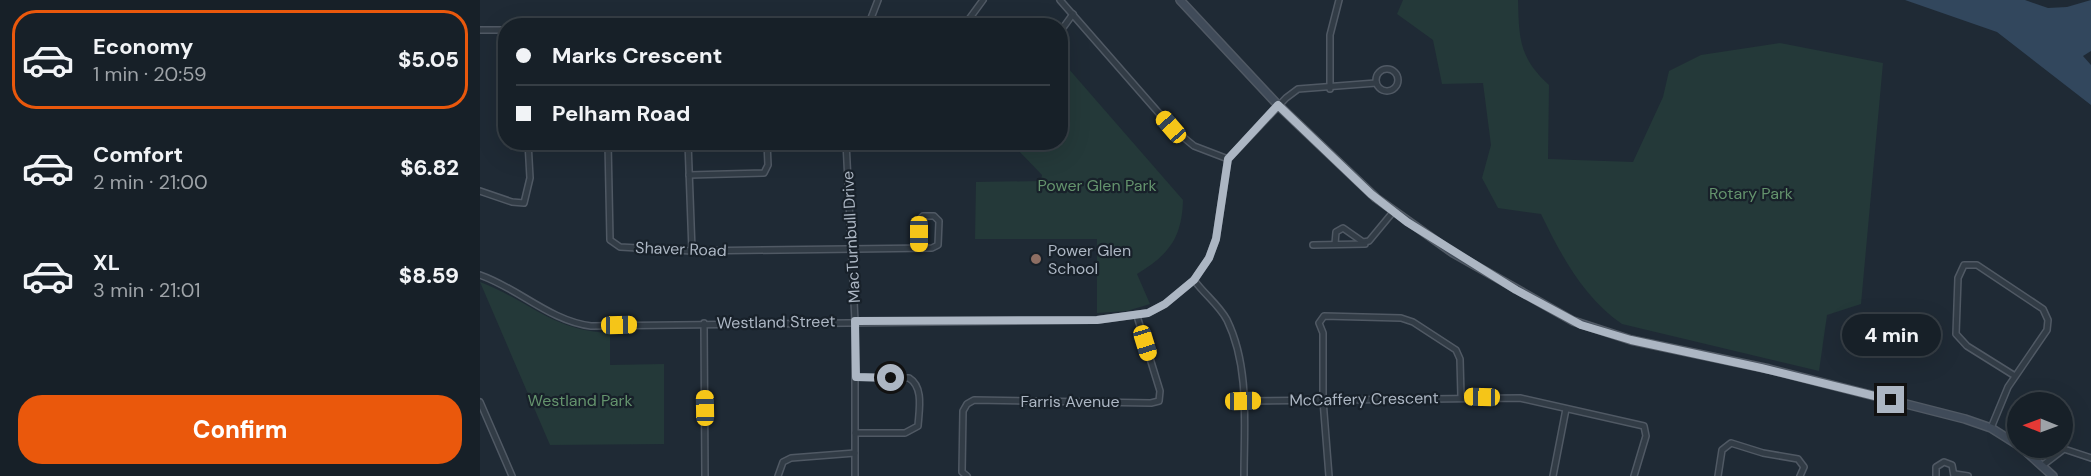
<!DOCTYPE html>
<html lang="en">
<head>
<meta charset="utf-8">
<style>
  :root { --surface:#172028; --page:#242d34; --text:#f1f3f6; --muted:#9ea3a8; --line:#363e45; --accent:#ea580c }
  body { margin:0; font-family:"DM Sans",sans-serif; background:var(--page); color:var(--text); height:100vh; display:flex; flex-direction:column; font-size:22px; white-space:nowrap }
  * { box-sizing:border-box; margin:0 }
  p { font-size:20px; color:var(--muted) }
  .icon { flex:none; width:33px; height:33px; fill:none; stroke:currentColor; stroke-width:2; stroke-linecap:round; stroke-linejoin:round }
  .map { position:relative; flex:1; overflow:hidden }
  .details { display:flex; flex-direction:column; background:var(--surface); width:480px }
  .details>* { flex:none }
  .banner { position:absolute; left:18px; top:18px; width:570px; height:132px; border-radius:24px; box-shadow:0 6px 24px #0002,0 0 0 2px var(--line); display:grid; align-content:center; height:132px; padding:0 18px; background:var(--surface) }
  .needle { width:39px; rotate:271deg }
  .buttons { position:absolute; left:1527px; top:392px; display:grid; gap:12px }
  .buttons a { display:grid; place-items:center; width:66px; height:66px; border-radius:50%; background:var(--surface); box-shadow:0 6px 24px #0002,0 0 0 2px var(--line); font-size:30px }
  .end { position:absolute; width:27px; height:27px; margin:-14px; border:8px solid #acb6c3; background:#111; box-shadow:0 0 0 3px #111 }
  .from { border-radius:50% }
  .bubble { position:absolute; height:42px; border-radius:21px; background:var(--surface); box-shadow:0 6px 24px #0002,0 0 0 2px var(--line); font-size:20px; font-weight:800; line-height:42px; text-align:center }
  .car { position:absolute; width:18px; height:36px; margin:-18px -9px; border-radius:8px; box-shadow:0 0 4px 2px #0007; background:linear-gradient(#f5c518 24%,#345 0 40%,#f5c518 0 76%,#345 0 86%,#f5c518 0) }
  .banner b { display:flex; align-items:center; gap:21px; height:57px; font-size:22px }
  .banner b+b { border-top:2px solid var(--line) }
  .banner i { width:15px; height:15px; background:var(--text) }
  ul { padding:10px 0 0; list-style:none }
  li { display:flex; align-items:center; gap:18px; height:99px; margin:0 12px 9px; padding:0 6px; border:3px solid transparent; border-radius:24px }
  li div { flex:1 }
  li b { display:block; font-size:22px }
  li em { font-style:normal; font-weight:800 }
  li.current { border-color:var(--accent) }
  li>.icon { width:54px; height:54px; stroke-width:1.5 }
  .button { display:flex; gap:12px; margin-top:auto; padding:12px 18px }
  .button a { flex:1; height:69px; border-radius:24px; background:var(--accent); color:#fff; font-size:24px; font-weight:800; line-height:69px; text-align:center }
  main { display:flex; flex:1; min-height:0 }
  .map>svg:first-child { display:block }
</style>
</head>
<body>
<main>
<section class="details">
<ul>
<li class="current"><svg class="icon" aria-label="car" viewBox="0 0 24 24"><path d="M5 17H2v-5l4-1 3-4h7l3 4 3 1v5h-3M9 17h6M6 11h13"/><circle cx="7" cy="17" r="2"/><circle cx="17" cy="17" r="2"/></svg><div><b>Economy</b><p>1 min · 20:59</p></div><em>$5.05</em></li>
<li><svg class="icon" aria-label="car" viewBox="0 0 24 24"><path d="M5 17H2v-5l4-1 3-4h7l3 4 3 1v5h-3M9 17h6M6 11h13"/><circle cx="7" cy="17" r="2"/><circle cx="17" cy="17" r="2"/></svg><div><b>Comfort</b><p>2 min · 21:00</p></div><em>$6.82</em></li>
<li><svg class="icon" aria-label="car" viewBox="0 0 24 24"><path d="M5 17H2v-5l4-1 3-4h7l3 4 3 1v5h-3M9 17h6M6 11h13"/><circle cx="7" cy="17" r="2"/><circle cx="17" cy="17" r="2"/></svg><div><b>XL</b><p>3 min · 21:01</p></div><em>$8.59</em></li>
</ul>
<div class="button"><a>Confirm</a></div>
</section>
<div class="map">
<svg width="1611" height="476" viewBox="0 0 1611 476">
  <rect width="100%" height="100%" fill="#1f2a35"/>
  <g fill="#243939">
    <path d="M923,0H1038C1039,38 1039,58 1069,85L1068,159L1153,162L1183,97L1189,71L1221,55L1300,43L1403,63L1381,304L1347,315L1339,371L1142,324C1103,297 1081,255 1061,214L1018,208L1002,178L1011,145L1003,83L962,84L953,40L917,14Z"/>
    <path d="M581,60L703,200C702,239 688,255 657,274L670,304L647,311L617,313V239H495L496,182L561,181L562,175L537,149L541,143L580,142Z"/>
    <path d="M0,282C50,301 72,331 130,333V365L184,364V444L70,445Z"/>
  </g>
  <polygon fill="#32475d" points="1425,0 1545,0 1568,8 1587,7 1611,0 1611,51 1603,56 1611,65 1611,105 1517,32"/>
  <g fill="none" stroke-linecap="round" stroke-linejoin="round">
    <defs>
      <g id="minor">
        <polyline points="580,0 691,127 714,146 748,159"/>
        <polyline points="241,26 339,26"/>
        <polyline points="388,26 398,0"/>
        <polyline points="484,26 503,0"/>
        <polyline points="0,30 26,30"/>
        <polyline points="580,32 593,14"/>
        <circle cx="907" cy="80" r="11"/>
        <polyline points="850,89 850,35 859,0"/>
        <polyline points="128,142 130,240 140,247 212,251 452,248 458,245 459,221 454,216 443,216 439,220 439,248"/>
        <polyline points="208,142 212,251"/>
        <polyline points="366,142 375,321 375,476"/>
        <polyline points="209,175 284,173 288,165 287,142"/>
        <polyline points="0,191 32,202 44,203 50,178 48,142"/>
        <polyline points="855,244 856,232 863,228 883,242 889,241 913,212"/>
        <polyline points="833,245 885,244"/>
        <path d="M0,275C38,288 70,321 111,326L617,320L668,313L685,304L714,280L729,258L736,239L748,159L806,98L818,89L896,83"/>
        <path d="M714,280C724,294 739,305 747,320C770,367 764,425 764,476"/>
        <polyline points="224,323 225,476"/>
        <polyline points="763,401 1040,398 1164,426 1166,436 1154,476"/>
        <polyline points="0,402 32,476"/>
        <polyline points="1511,428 1528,387 1567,330 1568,320 1563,309 1497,265 1484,265 1478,278 1476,334 1487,346 1535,376"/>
        <path d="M375,433H425L438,426C439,410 444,387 429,378L376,377"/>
        <polyline points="1563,465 1584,449 1611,458"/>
        <polyline points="1475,474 1488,476"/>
        <polyline points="298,476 303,462 311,458 375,453"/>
        <polyline points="487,476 482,472 483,411 487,404 494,400 671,403 679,401 680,391 657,316"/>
        <polyline points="849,476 843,400 843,333 839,323 844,316 921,318 933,322 976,350 980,359 981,397"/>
        <polyline points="1073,476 1086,409"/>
        <polyline points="1238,476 1242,450 1251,443 1283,453 1318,459 1324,467 1320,476"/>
        <polyline points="1456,476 1456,467 1464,462 1472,465 1474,476"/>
      </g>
      <g id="secondary">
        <polyline points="700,0 798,105 896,198 973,253 1093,321 1151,340 1289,369 1485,419 1511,428 1538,445"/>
        <polyline points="1541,447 1573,476"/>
      </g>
    </defs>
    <use href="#minor" stroke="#505964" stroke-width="8"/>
    <use href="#secondary" stroke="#505964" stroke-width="10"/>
    <use href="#minor" stroke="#323c46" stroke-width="5"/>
    <use href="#secondary" stroke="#404b59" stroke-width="7"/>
  </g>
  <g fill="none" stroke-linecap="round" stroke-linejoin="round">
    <polyline stroke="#acb6c3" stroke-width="8" points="411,378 376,377 375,321 617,320 668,313 685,304 714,280 729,258 736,239 748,159 798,105 891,194 927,222 1036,290 1101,325 1151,340 1281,368 1411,400"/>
  </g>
  <circle fill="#8d6e63" stroke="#18212a" stroke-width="2" cx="556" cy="259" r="6"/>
  <g text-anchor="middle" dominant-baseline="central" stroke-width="4.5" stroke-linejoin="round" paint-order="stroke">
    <g font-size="16" fill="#64936d" stroke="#18212a">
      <text x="617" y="185">Power Glen Park</text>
      <text x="1271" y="193">Rotary Park</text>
      <text x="100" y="400">Westland Park</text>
    </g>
    <g font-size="16" fill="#acb6c3" stroke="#18212a">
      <text transform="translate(371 237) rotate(-93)">MacTurnbull Drive</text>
      <text transform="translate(201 249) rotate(2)">Shaver Road</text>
      <text transform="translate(296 322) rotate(-1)">Westland Street</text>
      <text transform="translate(884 399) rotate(-1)">McCaffery Crescent</text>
      <text x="590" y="401">Farris Avenue</text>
    </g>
    <g font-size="16" fill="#acb6c3" stroke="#18212a" text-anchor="start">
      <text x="568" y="250">Power Glen<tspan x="568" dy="18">School</tspan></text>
    </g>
  </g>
</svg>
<div class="buttons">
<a><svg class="needle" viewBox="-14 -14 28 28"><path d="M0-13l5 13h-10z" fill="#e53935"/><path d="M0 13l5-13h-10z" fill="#9ea3a8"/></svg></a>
</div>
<i class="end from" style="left:411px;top:378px"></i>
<i class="end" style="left:1411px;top:400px"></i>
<div class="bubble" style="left:1362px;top:314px;width:99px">4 min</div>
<i class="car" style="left:691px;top:127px;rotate:319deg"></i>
<i class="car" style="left:439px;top:234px;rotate:180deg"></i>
<i class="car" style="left:139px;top:325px;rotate:89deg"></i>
<i class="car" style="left:665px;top:343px;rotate:163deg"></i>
<i class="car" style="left:1002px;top:397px;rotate:271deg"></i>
<i class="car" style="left:763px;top:401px;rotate:89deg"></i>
<i class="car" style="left:225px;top:408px;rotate:359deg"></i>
<div class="banner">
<b><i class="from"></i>Marks Crescent</b>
<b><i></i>Pelham Road</b>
</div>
</div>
</main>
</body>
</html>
